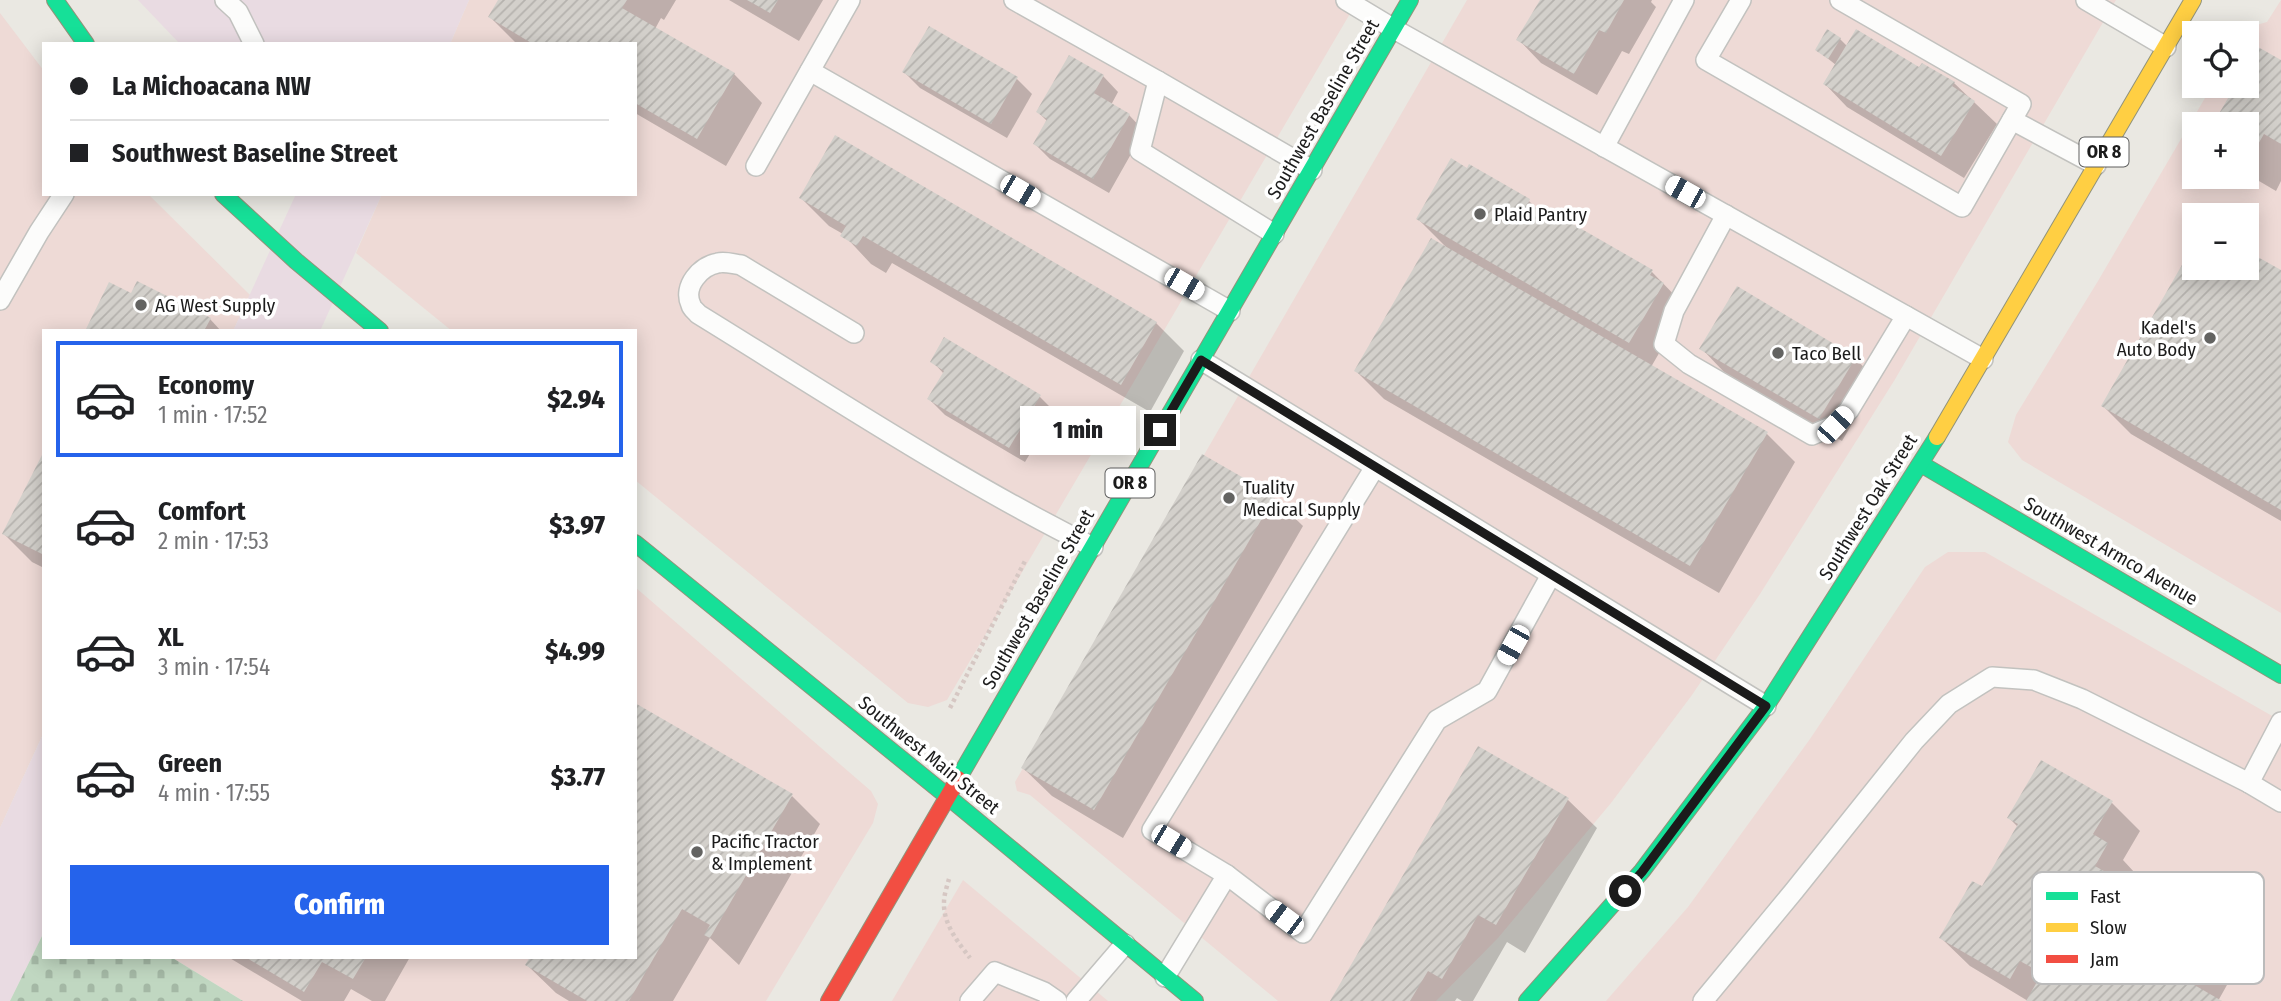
<!DOCTYPE html>
<html lang="en">
<head>
<meta charset="utf-8">
<style>
  :root { --surface:#fff; --page:#f6f6f6; --text:#202124; --muted:#757577; --line:#e0e0e0; --accent:#2563eb }
  body { margin:0; font-family:"Fira Sans Condensed",sans-serif; background:var(--page); color:var(--text); height:100vh; display:flex; flex-direction:column; font-size:26px; white-space:nowrap }
  * { box-sizing:border-box; margin:0 }
  p { font-size:23px; color:var(--muted) }
  .icon { flex:none; width:38px; height:38px; fill:none; stroke:currentColor; stroke-width:2; stroke-linecap:round; stroke-linejoin:round }
  .map { position:relative; flex:1; overflow:hidden }
  .drawer { position:absolute; left:42px; top:329px; width:595px; height:630px; display:flex; flex-direction:column; background:var(--surface); border-radius:0px; box-shadow:0 4px 18px #0003 }
  .drawer>* { flex:none }
  .banner { position:absolute; left:42px; top:42px; width:595px; height:154px; border-radius:0px; box-shadow:0 4px 18px #0003; display:grid; align-content:center; height:154px; padding:0 28px; background:var(--surface) }
  .fabs { position:absolute; left:2182px; top:21px; display:grid; gap:14px }
  .fabs a { display:grid; place-items:center; width:77px; height:77px; border-radius:0px; background:var(--surface); box-shadow:0 4px 18px #0003; font-size:35px }
  .end { position:absolute; width:32px; height:32px; margin:-16px; border:9px solid #1b1b1b; background:#fff; box-shadow:0 0 0 4px #fff }
  .from { border-radius:50% }
  .bubble { position:absolute; height:49px; border-radius:0px; background:var(--surface); box-shadow:0 4px 18px #0003; font-size:23px; font-weight:800; line-height:49px; text-align:center }
  .car { position:absolute; width:21px; height:42px; margin:-21px -10px; border-radius:9px; box-shadow:0 0 5px 2px #0007; background:linear-gradient(#fff 24%,#345 0 40%,#fff 0 76%,#345 0 86%,#fff 0) }
  .banner b { display:flex; align-items:center; gap:24px; height:66px; font-size:26px }
  .banner b+b { border-top:2px solid var(--line) }
  .banner i { width:18px; height:18px; background:var(--text) }
  ul { padding:12px 0 0; list-style:none }
  li { display:flex; align-items:center; gap:21px; height:116px; margin:0 14px 10px; padding:0 14px; border:4px solid transparent; border-radius:0px }
  li div { flex:1 }
  li b { display:block; font-size:26px }
  li em { font-style:normal; font-weight:800 }
  li.active { border-color:var(--accent) }
  li>.icon { width:63px; height:63px; stroke-width:1.5 }
  .button { display:flex; gap:14px; margin-top:auto; padding:14px 28px }
  .button a { flex:1; height:80px; border-radius:0px; background:var(--accent); color:#fff; font-size:28px; font-weight:800; line-height:80px; text-align:center }
  .map>svg:first-child { display:block }
</style>
</head>
<body>
<div class="map">
<svg width="2281" height="1001" viewBox="0 0 2281 1001">
  <defs>
    <pattern id="cemetery-stones" width="16" height="16" patternUnits="userSpaceOnUse" patternTransform="scale(1.75)"><rect width="16" height="16" fill="#c0d7c1"/><path d="M2 7V4a2 2 0 0 1 4 0v3zM10 15v-3a2 2 0 0 1 4 0v3z" fill="#a4b8a5"/></pattern>
    <pattern id="building-hatch" width="6" height="6" patternUnits="userSpaceOnUse" patternTransform="scale(1.75)"><rect width="6" height="6" fill="#d3d0cb"/><path d="M-1 1l2-2M0 6l6-6M5 7l2-2" fill="none" stroke="#b5b2ae"/></pattern>
  </defs>
  <rect width="100%" height="100%" fill="#eae8e2"/>
  <g fill="#eedad6" fill-rule="evenodd">
    <polygon points="469,0 1358,0 947,700 928,707 908,703 635,480 635,331 452,331 356,253 382,194 635,194 635,44 450,44"/>
    <polygon points="1467,0 2116,0 1894,381 1760,594 1692,695 1611,803 1498,938 1436,1001 1278,1001 1030,795 1017,791 1015,782"/>
    <path d="M2281,0V613L2022,460L2008,442L2016,415L2098,281L2212,86H2247V33H2242L2245,28L2267,22ZM2194,124H2247V177H2194ZM2194,215H2247V268H2194Z"/>
    <polygon points="0,13 44,71 44,194 148,194 250,295 233,331 44,331 44,732 0,828"/>
    <polygon points="1948,552 1985,552 2281,721 2281,1001 1606,1001 1688,907 1810,739 1925,567"/>
    <polygon points="635,587 871,791 878,804 873,823 766,1001 243,1001 171,957 635,957"/>
    <polygon points="963,880 1108,1001 892,1001"/>
  </g>
  <g fill="#e9dbe2">
    <polygon points="138,0 469,0 450,44 180,44"/>
    <polygon points="296,194 382,194 320,331 233,331"/>
    <polygon points="44,732 44,932 10,1001 0,1001 0,828"/>
  </g>
  <polygon fill="url(#cemetery-stones)" points="44,932 44,957 171,957 243,1001 10,1001"/>
  <g fill="#0003">
    <polygon points="500,0 676,0 664,20 661,18 655,29 734,74 762,103 726,166 635,113 635,44 517,44 490,17"/>
    <polygon points="729,0 823,0 799,41"/>
    <polygon points="1542,0 1652,0 1651,2 1656,7 1629,54 1622,51 1597,95 1541,63 1519,40"/>
    <polygon points="1840,39 1847,46 1954,83 1997,124 1964,178 1847,107 1825,84 1836,65 1817,50"/>
    <polygon points="2281,62 2281,181 2276,191 2247,174 2247,124 2215,124 2237,86 2247,86 2247,69"/>
    <polygon points="904,72 1017,79 1032,94 1007,138 920,88"/>
    <polygon points="1103,76 1118,92 1111,105 1129,115 1144,131 1109,193 1050,159 1035,144 1048,122 1038,112"/>
    <polygon points="801,198 1156,323 1184,351 1150,412 892,263 886,273 871,264 843,234 829,226"/>
    <polygon points="1529,201 1543,215 1652,272 1686,307 1651,367 1766,433 1795,462 1719,593 1384,399 1356,371 1446,247 1418,219"/>
    <polygon points="2194,247 2194,268 2247,268 2247,253 2281,272 2281,521 2131,434 2103,406"/>
    <polygon points="131,295 210,319 221,331 87,331"/>
    <polygon points="1702,349 1855,358 1877,381 1842,441 1724,372"/>
    <polygon points="932,361 1040,397 1055,412 1025,462 945,415 929,399 944,374"/>
    <polygon points="44,455 44,568 32,562 4,534"/>
    <polygon points="1203,457 1274,498 1303,526 1123,838 1052,796 1023,768"/>
    <polygon points="1479,748 1568,800 1597,828 1525,953 1507,942 1473,1001 1462,1001 1457,998 1455,1001 1333,1001"/>
    <polygon points="792,796 820,824 739,965 710,938 673,1001 569,1001 556,993 527,965 635,957"/>
    <polygon points="2112,803 2140,831 2123,860 2135,873 2127,886 2167,909 2221,915 2250,944 2218,1001 2028,1001 1970,966 1941,938 1982,889 2018,827 2009,818"/>
    <polygon points="228,957 410,957 385,1001 372,1001 351,989 344,1001 302,1001"/>
  </g>
  <g fill="url(#building-hatch)">
    <polygon points="498,0 627,0 622,8 735,73 697,139 635,103 635,44 533,44 488,17"/>
    <polygon points="747,0 778,0 770,13"/>
    <polygon points="1540,0 1624,0 1606,33 1599,30 1574,74 1516,40"/>
    <polygon points="929,26 1018,77 991,124 902,72"/>
    <polygon points="1827,29 1841,38 1828,59 1815,50"/>
    <polygon points="1856,29 1919,67 1922,63 1955,82 1952,86 1975,101 1941,156 1823,84"/>
    <polygon points="2258,47 2281,60 2281,144 2264,134 2247,163 2247,124 2213,124 2235,86 2247,86 2247,65"/>
    <polygon points="1069,55 1104,75 1094,93 1130,114 1093,179 1033,144 1047,119 1036,112"/>
    <polygon points="835,135 1157,322 1121,385 863,236 857,246 840,236 846,226 799,198"/>
    <polygon points="1451,158 1467,168 1469,164 1530,199 1528,204 1543,212 1545,208 1653,270 1650,275 1664,283 1629,343 1416,219"/>
    <polygon points="1431,238 1768,432 1690,566 1354,371"/>
    <polygon points="2194,244 2194,268 2247,268 2247,251 2281,270 2281,510 2101,406"/>
    <polygon points="137,281 211,318 204,331 85,331 109,282 131,293"/>
    <polygon points="1737,286 1856,357 1819,419 1699,349"/>
    <polygon points="944,337 1041,395 1009,448 927,399 944,371 930,362"/>
    <polygon points="44,451 44,555 2,534"/>
    <polygon points="1202,454 1275,496 1094,810 1021,768"/>
    <polygon points="635,703 793,794 710,938 704,935 710,925 682,909 629,1001 587,1001 525,965 530,957 635,957"/>
    <polygon points="1478,746 1569,798 1496,925 1478,915 1442,979 1428,971 1410,1001 1330,1001"/>
    <polygon points="2041,760 2113,801 2093,834 2108,843 2095,866 2167,907 2178,888 2222,914 2184,979 2222,1001 2026,1001 2042,973 2020,961 2010,979 1939,938 1972,881 1982,886 2018,824 2007,818"/>
    <polygon points="245,957 366,957 353,979 322,962 304,992"/>
  </g>
  <g fill="none" stroke-linecap="round" stroke-linejoin="round">
    <defs>
      <g id="lane">
        <polyline points="225,0 238,12 254,44"/>
        <polyline points="1014,0 1158,81 1140,151 1274,234"/>
        <polyline points="1346,0 1394,29 1983,359"/>
        <polyline points="1741,0 1706,60 1962,207 2021,104 1840,0"/>
        <polyline points="2086,0 2166,47"/>
        <polyline points="810,71 1230,311"/>
        <polyline points="1158,81 1312,170"/>
        <polyline points="2012,120 2096,165"/>
        <polyline points="1604,147 1684,0"/>
        <polyline points="756,166 850,0"/>
        <polyline points="1726,215 1674,311 1664,344 1689,364 1812,435 1835,425 1849,410 1906,316"/>
        <polyline points="0,300 39,232 64,194"/>
        <path d="M854,333L741,265C733,264 725,261 718,263C701,266 682,286 691,305C692,309 696,311 698,314C828,394 956,479 1093,547"/>
        <polyline points="1201,360 1766,706"/>
        <polyline points="2281,722 2249,783 2281,802"/>
        <polyline points="1227,875 1303,933 1437,720 1487,691 1551,575"/>
        <polyline points="1165,977 1227,875 1152,830 1375,467"/>
        <polyline points="970,1001 995,972 1044,992 1057,1001"/>
        <polyline points="1076,1001 1125,944"/>
        <polyline points="1703,1001 1794,891 1914,741 1949,704 1992,677 2034,680 2082,699 2249,783"/>
      </g>
      <g id="fast">
        <polyline points="55,0 86,44"/>
        <polyline points="223,194 296,261 380,331"/>
        <polyline points="1921,464 2281,675"/>
        <polyline points="635,543 947,796 1195,1001"/>
        <polyline points="958,779 1410,0"/>
        <polyline points="1527,1001 1642,871 1766,706 1937,437"/>
      </g>
      <polyline id="slow" points="1937,437 2193,0"/>
      <polyline id="jam" points="829,1001 958,779"/>
    </defs>
    <use href="#lane" stroke="#c2c2bf" stroke-width="22"/>
    <use href="#fast" stroke="#91937b" stroke-width="18"/>
    <use href="#slow" stroke="#91937b" stroke-width="18"/>
    <use href="#jam" stroke="#91937b" stroke-width="18"/>
    <g stroke="#d6c7c3" stroke-width="4.5" stroke-dasharray="3.5 3.5" stroke-linecap="butt">
      <polyline points="950,708 1025,561"/>
      <path d="M949,879C947,886 944,895 944,902C943,924 958,942 970,958"/>
    </g>
    <use href="#lane" stroke="#fcfcfb" stroke-width="19"/>
    <use href="#fast" stroke="#16e098" stroke-width="16"/>
    <use href="#slow" stroke="#ffcf43" stroke-width="16"/>
    <use href="#jam" stroke="#f24e42" stroke-width="16"/>
  </g>
  <g fill="none" stroke-linecap="round" stroke-linejoin="round">
    <polyline stroke="#1b1b1b" stroke-width="9" points="1160,430 1201,360 1766,706 1642,872 1625,891"/>
  </g>
  <g fill="#636361" stroke="#fff" stroke-width="2.5">
    <circle cx="1480" cy="214" r="7"/>
    <circle cx="141" cy="305" r="7"/>
    <circle cx="2210" cy="338" r="7"/>
    <circle cx="1778" cy="353" r="7"/>
    <circle cx="1229" cy="498" r="7"/>
    <circle cx="697" cy="852" r="7"/>
  </g>
  <g text-anchor="middle" dominant-baseline="central" stroke-width="7" stroke-linejoin="round" paint-order="stroke">
    <g fill="#fff" stroke="#5f5f5f" stroke-width="2">
      <rect x="2079.5" y="137.5" width="49" height="29" rx="5"/>
      <rect x="1105.5" y="468.5" width="49" height="29" rx="5"/>
    </g>
    <g font-size="18" font-weight="bold" fill="#1b1b1b">
      <text x="2104" y="152">OR 8</text>
      <text x="1130" y="483">OR 8</text>
    </g>
    <g font-size="19" fill="#1b1b1b" stroke="#fff">
      <text transform="translate(1323 109) rotate(-60)">Southwest Baseline Street</text>
      <text transform="translate(1868 507) rotate(-58)">Southwest Oak Street</text>
      <text transform="translate(2111 551) rotate(30)">Southwest Armco Avenue</text>
      <text transform="translate(1038 599) rotate(-60)">Southwest Baseline Street</text>
      <text transform="translate(929 755) rotate(39)">Southwest Main Street</text>
    </g>
    <g font-size="19" fill="#1b1b1b" stroke="#fff" text-anchor="start">
      <text x="1494" y="214">Plaid Pantry</text>
      <text x="155" y="305">AG West Supply</text>
      <text x="2196" y="327" text-anchor="end">Kadel's<tspan x="2196" dy="22">Auto Body</tspan></text>
      <text x="1792" y="353">Taco Bell</text>
      <text x="1243" y="487">Tuality<tspan x="1243" dy="22">Medical Supply</tspan></text>
      <text x="711" y="841">Pacific Tractor<tspan x="711" dy="22">&amp; Implement</tspan></text>
    </g>
  </g>
  <rect x="2032" y="872" width="232" height="112" rx="10" fill="#fff" stroke="#bbb" stroke-width="2"/>
  <rect x="2046" y="892" width="32" height="8" fill="#16e098"/>
  <rect x="2046" y="923" width="32" height="9" fill="#ffcf43"/>
  <rect x="2046" y="955" width="32" height="8" fill="#f24e42"/>
  <g font-size="19" fill="#1b1b1b">
    <text x="2090" y="903">Fast</text>
    <text x="2090" y="934">Slow</text>
    <text x="2090" y="966">Jam</text>
  </g>
</svg>
<div class="fabs">
<a><svg class="icon" aria-label="locate" viewBox="0 0 24 24"><circle cx="12" cy="12" r="6"/><path d="M12 2v4M12 18v4M2 12h4M18 12h4"/></svg></a>
<a>+</a>
<a>−</a>
</div>
<i class="end from" style="left:1625px;top:891px"></i>
<i class="end" style="left:1160px;top:430px"></i>
<div class="bubble" style="left:1020px;top:406px;width:116px">1 min</div>
<i class="car" style="left:1020px;top:191px;rotate:120deg"></i>
<i class="car" style="left:1685px;top:192px;rotate:299deg"></i>
<i class="car" style="left:1184px;top:284px;rotate:120deg"></i>
<i class="car" style="left:1835px;top:425px;rotate:43deg"></i>
<i class="car" style="left:1513px;top:645px;rotate:209deg"></i>
<i class="car" style="left:1171px;top:841px;rotate:121deg"></i>
<i class="car" style="left:1284px;top:918px;rotate:307deg"></i>
<div class="banner">
<b><i class="from"></i>La Michoacana NW</b>
<b><i></i>Southwest Baseline Street</b>
</div>
<section class="drawer">
<ul>
<li class="active"><svg class="icon" aria-label="car" viewBox="0 0 24 24"><path d="M5 17H2v-5l4-1 3-4h7l3 4 3 1v5h-3M9 17h6M6 11h13"/><circle cx="7" cy="17" r="2"/><circle cx="17" cy="17" r="2"/></svg><div><b>Economy</b><p>1 min · 17:52</p></div><em>$2.94</em></li>
<li><svg class="icon" aria-label="car" viewBox="0 0 24 24"><path d="M5 17H2v-5l4-1 3-4h7l3 4 3 1v5h-3M9 17h6M6 11h13"/><circle cx="7" cy="17" r="2"/><circle cx="17" cy="17" r="2"/></svg><div><b>Comfort</b><p>2 min · 17:53</p></div><em>$3.97</em></li>
<li><svg class="icon" aria-label="car" viewBox="0 0 24 24"><path d="M5 17H2v-5l4-1 3-4h7l3 4 3 1v5h-3M9 17h6M6 11h13"/><circle cx="7" cy="17" r="2"/><circle cx="17" cy="17" r="2"/></svg><div><b>XL</b><p>3 min · 17:54</p></div><em>$4.99</em></li>
<li><svg class="icon" aria-label="car" viewBox="0 0 24 24"><path d="M5 17H2v-5l4-1 3-4h7l3 4 3 1v5h-3M9 17h6M6 11h13"/><circle cx="7" cy="17" r="2"/><circle cx="17" cy="17" r="2"/></svg><div><b>Green</b><p>4 min · 17:55</p></div><em>$3.77</em></li>
</ul>
<div class="button"><a>Confirm</a></div>
</section>
</div>
</body>
</html>
